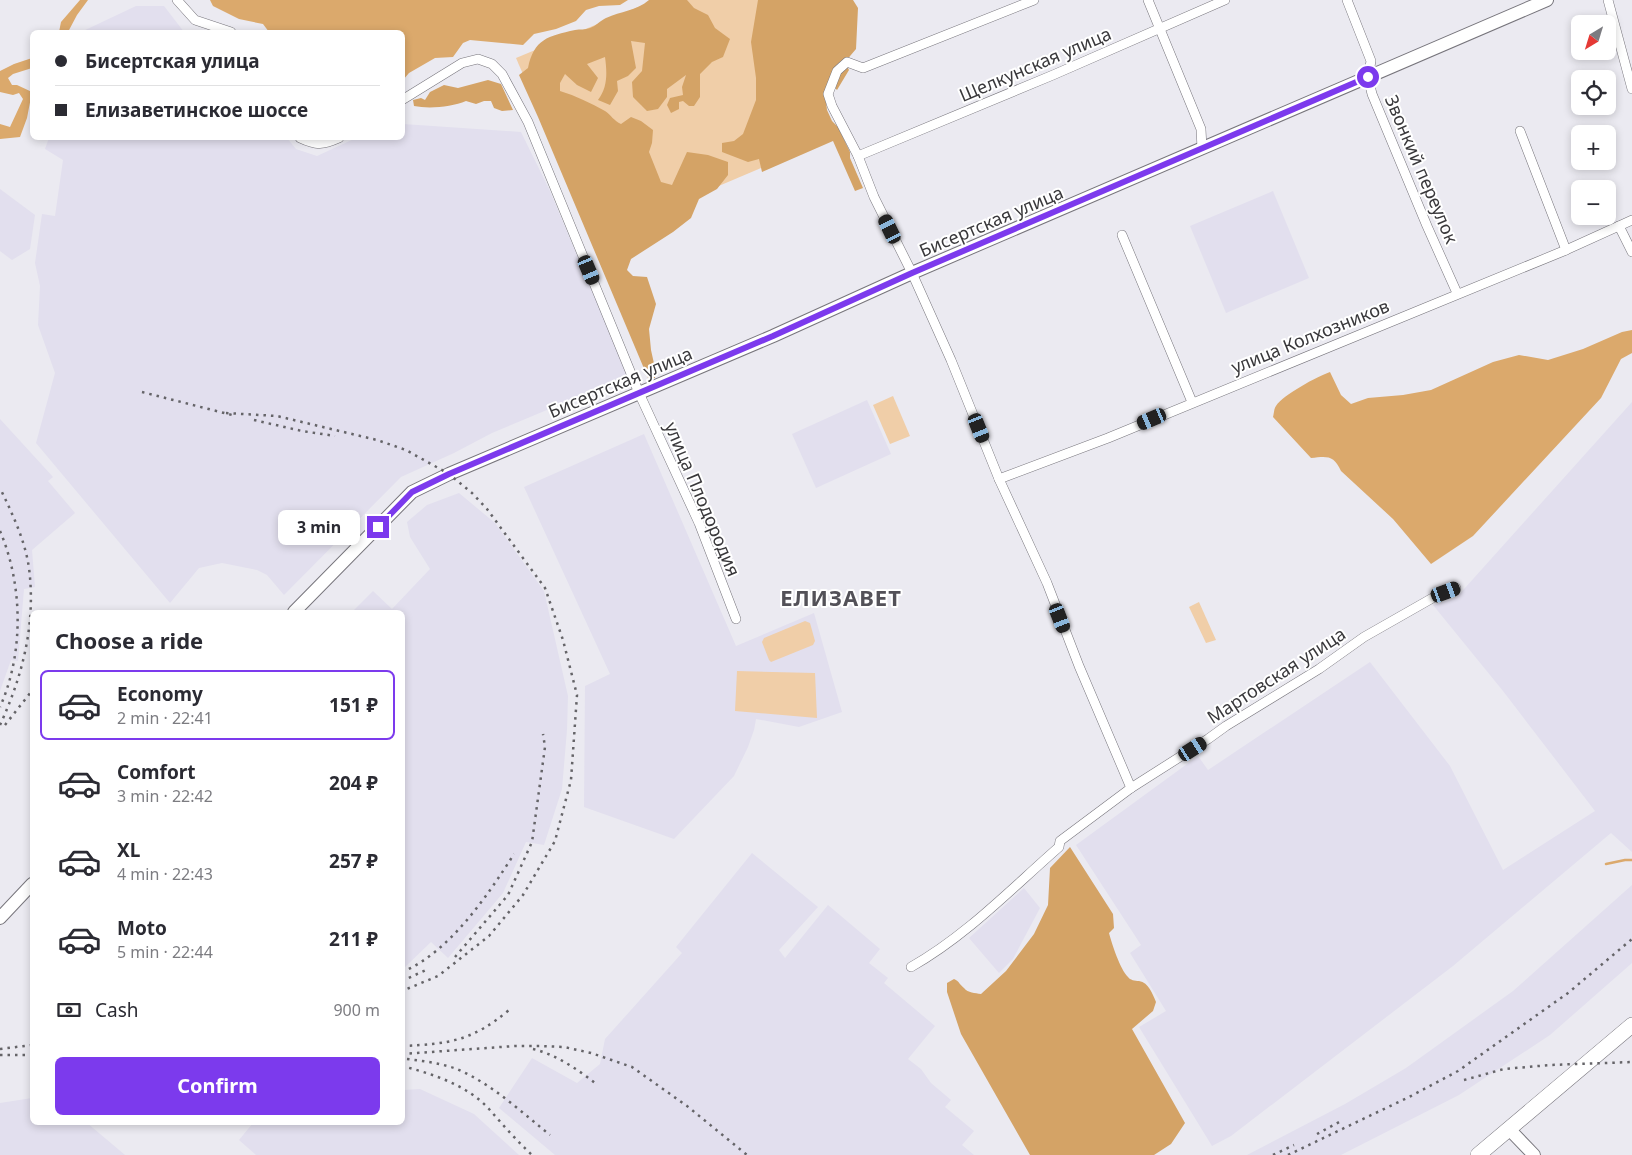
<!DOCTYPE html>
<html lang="en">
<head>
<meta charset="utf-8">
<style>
  :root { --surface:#fff; --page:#f7f7f7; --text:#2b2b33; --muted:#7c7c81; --line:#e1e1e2; --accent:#7c3aed }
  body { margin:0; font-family:"Noto Sans",sans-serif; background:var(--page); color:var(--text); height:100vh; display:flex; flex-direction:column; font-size:19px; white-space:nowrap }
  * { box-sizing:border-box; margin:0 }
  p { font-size:16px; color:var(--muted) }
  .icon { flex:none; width:28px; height:28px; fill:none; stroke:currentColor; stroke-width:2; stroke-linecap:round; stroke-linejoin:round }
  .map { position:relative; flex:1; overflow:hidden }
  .side { position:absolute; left:30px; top:610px; width:375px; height:515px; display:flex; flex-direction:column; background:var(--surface); border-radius:8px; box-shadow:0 2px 8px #0003 }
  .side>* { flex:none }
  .top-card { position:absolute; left:30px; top:30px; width:375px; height:110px; border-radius:8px; box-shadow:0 2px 8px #0003; display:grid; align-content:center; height:110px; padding:0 25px; background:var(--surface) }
  .needle { width:32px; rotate:218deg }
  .tools { position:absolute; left:1571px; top:15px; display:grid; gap:10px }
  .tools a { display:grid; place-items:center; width:45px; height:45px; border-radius:8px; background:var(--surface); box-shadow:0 2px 8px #0003; font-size:25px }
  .end { position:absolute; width:22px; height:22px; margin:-11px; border:6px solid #7c3aed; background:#fff; box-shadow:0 0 0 2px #fff }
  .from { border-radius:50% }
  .bubble { position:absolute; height:35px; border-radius:8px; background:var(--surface); box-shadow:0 2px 8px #0003; font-size:16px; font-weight:700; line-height:35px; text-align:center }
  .car { position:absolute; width:15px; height:30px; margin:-15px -8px; border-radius:6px; box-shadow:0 0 4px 1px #0007; background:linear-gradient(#222 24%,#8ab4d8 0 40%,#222 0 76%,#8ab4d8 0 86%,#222 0) }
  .top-card b { display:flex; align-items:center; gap:18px; height:48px; font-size:19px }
  .top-card b+b { border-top:1px solid var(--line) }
  .top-card i { width:12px; height:12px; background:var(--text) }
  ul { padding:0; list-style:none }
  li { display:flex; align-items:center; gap:15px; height:70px; margin:0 10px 8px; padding:0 15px; border:2px solid transparent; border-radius:8px }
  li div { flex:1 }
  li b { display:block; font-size:19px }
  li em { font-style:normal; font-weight:700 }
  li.on { border-color:var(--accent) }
  li>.icon { width:45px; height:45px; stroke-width:1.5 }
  h2 { padding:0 25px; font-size:22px; line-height:60px }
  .pay { display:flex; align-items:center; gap:12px; height:55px; padding:0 25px; font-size:19px }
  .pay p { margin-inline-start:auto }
  .cta { display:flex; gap:10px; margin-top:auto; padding:10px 25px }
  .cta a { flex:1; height:58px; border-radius:8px; background:var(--accent); color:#fff; font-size:20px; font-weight:700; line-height:58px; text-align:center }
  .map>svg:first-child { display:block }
</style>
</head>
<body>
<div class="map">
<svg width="1632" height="1155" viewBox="0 0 1632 1155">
  <rect width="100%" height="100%" fill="#ebeaf1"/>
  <g fill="#e2dfee">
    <polygon points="136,6 164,6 184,32 81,32"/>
    <polygon points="403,124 521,132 549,189 628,376 492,433 454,453 401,477 284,595 267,575 257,570 222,563 199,568 170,603 36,443 55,373 38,325 40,286 35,263 42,214 55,216 63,160 45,149 49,138 287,138 296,149 317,156 356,138 402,138"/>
    <polygon points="0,189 35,215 30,249 12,260 0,251"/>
    <polygon points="1273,191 1309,278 1226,313 1190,226"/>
    <polygon points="867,400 891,454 816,488 792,434"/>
    <polygon points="1632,402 1632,852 1611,833 1453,966 1231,1136 1212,1146 1139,1027 1166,1011 1130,953 1141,945 1076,845 1198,756 1208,770 1370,662 1450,766 1503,870 1595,811 1503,691 1433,605 1456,598"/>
    <polygon points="0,419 53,477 48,481 75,513 32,550 35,587 24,589 18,661 11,660 0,691"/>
    <polygon points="644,434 736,646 814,613 842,712 799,727 756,719 754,730 748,747 734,776 674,839 584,807 585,686 610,674 524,487"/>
    <polygon points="459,493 495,523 544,591 568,696 567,730 562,789 544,845 526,842 503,893 448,958 431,942 403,969 402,612 352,612 373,591 392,609 430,569 410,537 407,522 427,505"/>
    <polygon points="752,853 818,907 779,950 785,958 828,905 880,949 869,963 888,978 884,983 935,1026 908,1059 921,1069 931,1083 951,1100 945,1107 974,1131 962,1145 974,1155 555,1155 499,1108 532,1058 577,1083 600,1064 605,1039 682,953 676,947"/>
    <polygon points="1632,885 1632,963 1550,1035 1459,1095 1341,1155 1247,1155 1345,1104 1406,1068 1513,991"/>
    <polygon points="1024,888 1040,908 1013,959 999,973 969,938"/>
    <polygon points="420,1089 474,1114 519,1155 256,1155 239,1140 253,1123 402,1122 403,1090"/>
    <polygon points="32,1098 32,1122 87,1123 125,1155 0,1155 0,1103"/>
  </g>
  <g fill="#f0cea8">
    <polygon points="655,0 783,0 832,138 594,239 516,58"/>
    <polygon points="893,396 910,436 890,444 873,405"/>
    <polygon points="1199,602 1216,640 1206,643 1189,607"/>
    <polygon points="805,621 810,623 815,641 813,645 771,662 769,660 762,642 764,638"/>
    <polygon points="737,671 815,673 817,718 735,711"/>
  </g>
  <g fill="#d4a366">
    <path d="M649,0H687L694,8L708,15L715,28L730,39L723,57L712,62L700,74V97L694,106H689L683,101L679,102V109L671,113L667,105L670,98L683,95L682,87L686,75L667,89V97L658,109L647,111L633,97L632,82L642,71L645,43L631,41L636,68L628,76L617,81L618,91L610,105L598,100C608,87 607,72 605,57L587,64L598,78L591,92L577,85L565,74L560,83V91C576,96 591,103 605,111C611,115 614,121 621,124L631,117L641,121L653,130L652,143L649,152L661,182L672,185L687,152L708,155L728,162V175L717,189L699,199L691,218L673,232L631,259L627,270L633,276L647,277L656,304L649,329L651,350L655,368V378H648L538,117L519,75L528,68C534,39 548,36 575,30C580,29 585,30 590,28C596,26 601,20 606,18C621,11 636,11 649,0Z"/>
    <polygon points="758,0 853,0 858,8 856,49 845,62 849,70 837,90 833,86 825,93 827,110 832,121 838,127 850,152 850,158 863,188 855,191 833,141 762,172 759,159 748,162 722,152 722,143 734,141 743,134 756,100 756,78 751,42"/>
    <path d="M488,80L501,84L513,110L502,111L494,108L491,101H484L476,104L466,101C452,107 429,109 414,106L413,100L421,98L425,100L430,92L444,85L458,88Z"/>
    <path d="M1070,847L1113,914L1114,928L1109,933C1112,944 1120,969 1128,977C1130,980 1135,981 1139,981C1149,983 1152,993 1156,1002L1153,1011L1132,1029L1185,1123L1171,1144L1154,1155H1030L961,1034L947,992V983L954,979C960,982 959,984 964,988C968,993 975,993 981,994L1006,971L1034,934L1048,905L1050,868Z"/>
  </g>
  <g fill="#dba96c">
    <polygon points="80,0 88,0 77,15 68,32 59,32 61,22"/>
    <polygon points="210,0 628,0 620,5 599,6 586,10 576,21 556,29 534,34 523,45 470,40 463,43 453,57 435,58 409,73 403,80 402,32 269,32 263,24 239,19 213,6"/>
    <polygon points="32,58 32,68 13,74 8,78 12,85 17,85 32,92 27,118 20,137 0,139 0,124 10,127 23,99 19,93 13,95 0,92 0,71 14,64"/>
    <path d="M1632,330V353L1621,359L1601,398L1473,536L1431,564L1393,519L1341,471C1334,455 1327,456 1311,458L1273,417C1274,414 1274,408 1276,406C1283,395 1318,376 1330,372L1341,395L1351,404L1368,398L1403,395L1431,390L1493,362L1519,355L1548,360L1583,349L1622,332Z"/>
  </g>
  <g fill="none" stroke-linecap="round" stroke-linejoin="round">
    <polyline stroke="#dba96c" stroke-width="2.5" points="1606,864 1625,860 1632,860"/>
    <defs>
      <g id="street">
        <polyline points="177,0 195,20 231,32"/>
        <polyline points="1034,0 863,68 847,62 837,71 828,94 832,106 858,156 874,197 912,273 951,360 999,479 1047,583 1079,666 1131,788"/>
        <polyline points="1148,0 1201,129 1202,149"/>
        <polyline points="1347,0 1371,61 1368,77 1372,94 1427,226 1457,293"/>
        <polyline points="1608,0 1632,89"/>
        <polyline points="402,100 462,63 478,59 492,64 502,74 528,122 639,393 699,523 736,619"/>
        <polyline points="1520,131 1566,250"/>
        <path d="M300,138C317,146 323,145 339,138"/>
        <polyline points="858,156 1053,75 1225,0"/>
        <polyline points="1619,226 1632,252"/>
        <polyline points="1122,235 1192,402"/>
        <polyline points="999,479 1108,438 1566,250 1632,220"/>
        <path d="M911,967C966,936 1011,889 1059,847L1060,841L1131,788L1208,739L1226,726L1319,669L1364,637L1436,596L1456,588"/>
      </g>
      <g id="secondary">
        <polyline points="294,612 412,492 449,474 773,336 912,273 1547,0"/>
        <polyline points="0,918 32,884"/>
        <polyline points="1509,1129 1534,1155"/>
      </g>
      <polyline id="primary" points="1478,1155 1632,1025"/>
    </defs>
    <use href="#street" stroke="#77757c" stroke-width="10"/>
    <use href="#secondary" stroke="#77757c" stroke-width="14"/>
    <use href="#primary" stroke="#77757c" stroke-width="16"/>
    <use href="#street" stroke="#fff" stroke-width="9"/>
    <use href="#secondary" stroke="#fff" stroke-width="12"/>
    <use href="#primary" stroke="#fff" stroke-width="15"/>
    <g stroke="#656468" stroke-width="2.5" stroke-dasharray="2.5 5" stroke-linecap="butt">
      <polyline points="142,392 232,415"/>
      <polyline points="226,413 277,416 377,440 406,450 449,474 472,493 487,509 545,588 563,640 577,695 571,780 555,841 523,895 489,936 438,976 402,991"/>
      <polyline points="254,420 302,431 335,436"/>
      <path d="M0,531C23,585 24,653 0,707"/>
      <path d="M0,725C23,675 36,623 29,568C25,540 12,513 0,488"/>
      <polyline points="5,725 31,692"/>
      <polyline points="455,957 508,895 532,842 545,747 543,734"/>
      <path d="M402,972C449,953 488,895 514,854"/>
      <polyline points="402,981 426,970"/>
      <path d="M402,1046C449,1044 472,1041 509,1010"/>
      <polyline points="0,1049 32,1045"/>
      <path d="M533,1049C555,1054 577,1069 595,1083"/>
      <polyline points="402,1054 515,1046 541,1046 564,1047 591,1053 632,1067 687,1106 747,1155"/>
      <polyline points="0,1055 32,1055"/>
      <path d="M407,1059C423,1061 439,1063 454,1068C490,1082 520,1111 550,1135"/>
      <path d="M402,1066C433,1074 467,1085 489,1109C503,1125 517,1141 532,1155"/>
      <polyline points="1464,1080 1504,1069 1550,1065 1632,1062"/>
      <polyline points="1317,1134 1341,1121"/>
      <polyline points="1273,1155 1294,1145"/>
      <polyline points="1288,1155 1411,1096 1458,1071 1568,993 1632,939"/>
    </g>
  </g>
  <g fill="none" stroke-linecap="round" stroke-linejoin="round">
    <polyline stroke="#7c3aed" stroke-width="6" points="378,527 412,492 449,474 773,336 912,273 1368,77"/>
  </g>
  <g text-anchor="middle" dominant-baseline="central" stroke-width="4" stroke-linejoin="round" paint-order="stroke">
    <g font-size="18" fill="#39383b" stroke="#fff">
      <text transform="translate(1035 64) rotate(-23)">Щелкунская улица</text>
      <text transform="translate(1422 169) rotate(67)">Звонкий переулок</text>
      <text transform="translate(991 221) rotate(-23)">Бисертская улица</text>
      <text transform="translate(1310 336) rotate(-22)">улица Колхозников</text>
      <text transform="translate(620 382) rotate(-23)">Бисертская улица</text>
      <text transform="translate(703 499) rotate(67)">улица Плодородия</text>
      <text transform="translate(1276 675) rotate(-33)">Мартовская улица</text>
    </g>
    <g font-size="22" font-weight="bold" letter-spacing="1" fill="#535158" stroke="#fff">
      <text x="841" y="597">ЕЛИЗАВЕТ</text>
    </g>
  </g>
</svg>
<div class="tools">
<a><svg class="needle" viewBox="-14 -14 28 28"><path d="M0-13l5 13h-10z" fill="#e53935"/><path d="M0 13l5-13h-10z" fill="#7c7c81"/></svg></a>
<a><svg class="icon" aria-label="locate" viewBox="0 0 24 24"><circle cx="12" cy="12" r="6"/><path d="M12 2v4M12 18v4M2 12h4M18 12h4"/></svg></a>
<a>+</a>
<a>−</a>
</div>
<i class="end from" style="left:1368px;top:77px"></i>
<i class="end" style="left:378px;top:527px"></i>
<div class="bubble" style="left:278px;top:510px;width:82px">3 min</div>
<i class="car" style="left:890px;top:229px;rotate:334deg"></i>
<i class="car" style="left:589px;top:270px;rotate:157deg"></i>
<i class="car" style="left:1152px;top:419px;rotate:247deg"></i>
<i class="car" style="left:979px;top:428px;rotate:158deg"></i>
<i class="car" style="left:1446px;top:592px;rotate:70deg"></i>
<i class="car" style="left:1060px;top:618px;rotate:159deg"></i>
<i class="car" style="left:1193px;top:749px;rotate:58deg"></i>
<div class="top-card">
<b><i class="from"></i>Бисертская улица</b>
<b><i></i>Елизаветинское шоссе</b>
</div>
<section class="side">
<h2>Choose a ride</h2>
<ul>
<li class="on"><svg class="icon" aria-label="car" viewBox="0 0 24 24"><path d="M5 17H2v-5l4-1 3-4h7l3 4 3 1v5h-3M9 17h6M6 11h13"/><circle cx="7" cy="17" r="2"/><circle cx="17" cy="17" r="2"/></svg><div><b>Economy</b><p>2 min · 22:41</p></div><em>151 ₽</em></li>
<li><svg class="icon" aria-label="car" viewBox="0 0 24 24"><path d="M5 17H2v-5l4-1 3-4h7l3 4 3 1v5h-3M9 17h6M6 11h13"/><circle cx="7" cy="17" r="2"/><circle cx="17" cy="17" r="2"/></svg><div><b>Comfort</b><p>3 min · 22:42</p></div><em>204 ₽</em></li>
<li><svg class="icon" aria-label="car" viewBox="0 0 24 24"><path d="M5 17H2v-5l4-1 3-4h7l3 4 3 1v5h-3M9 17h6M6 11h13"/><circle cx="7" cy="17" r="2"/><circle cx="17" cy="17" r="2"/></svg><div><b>XL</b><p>4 min · 22:43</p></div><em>257 ₽</em></li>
<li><svg class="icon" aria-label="car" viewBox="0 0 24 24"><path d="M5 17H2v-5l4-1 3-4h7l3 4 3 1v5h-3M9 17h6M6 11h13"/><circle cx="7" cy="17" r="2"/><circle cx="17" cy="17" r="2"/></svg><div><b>Moto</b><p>5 min · 22:44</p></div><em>211 ₽</em></li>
</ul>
<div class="pay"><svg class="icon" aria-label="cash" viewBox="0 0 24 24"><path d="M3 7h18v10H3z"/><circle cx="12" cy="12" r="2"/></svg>Cash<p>900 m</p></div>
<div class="cta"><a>Confirm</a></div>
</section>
</div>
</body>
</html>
